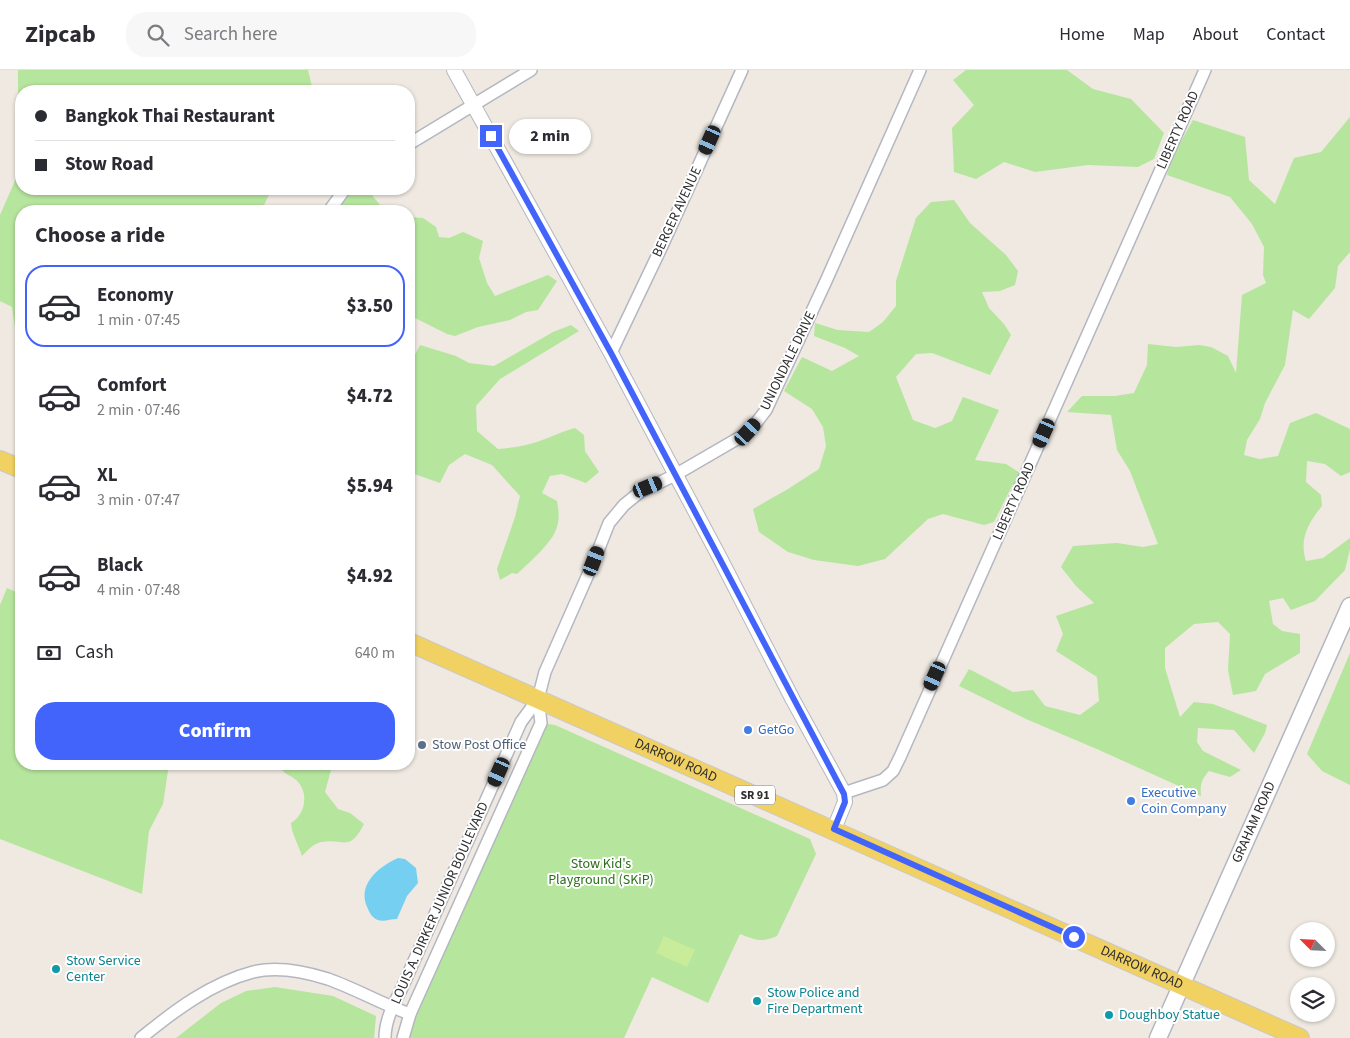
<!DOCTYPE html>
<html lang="en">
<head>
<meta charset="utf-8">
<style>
  :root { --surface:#fff; --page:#f7f7f7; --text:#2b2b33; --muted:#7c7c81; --line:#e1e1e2; --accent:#4264fb }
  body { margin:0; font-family:"Source Sans 3",sans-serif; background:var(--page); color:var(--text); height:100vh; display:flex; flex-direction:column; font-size:19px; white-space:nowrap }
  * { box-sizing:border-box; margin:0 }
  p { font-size:16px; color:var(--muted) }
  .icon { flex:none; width:28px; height:28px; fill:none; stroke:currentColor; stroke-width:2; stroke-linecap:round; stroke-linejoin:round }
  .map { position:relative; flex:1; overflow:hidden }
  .sheet { position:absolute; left:15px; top:135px; width:400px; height:565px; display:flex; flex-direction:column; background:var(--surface); border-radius:20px; box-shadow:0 1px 4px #0004 }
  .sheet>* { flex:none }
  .guide { position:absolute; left:15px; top:15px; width:400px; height:110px; border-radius:20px; box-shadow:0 1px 4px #0004; display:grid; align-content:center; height:110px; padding:0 20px; background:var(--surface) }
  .needle { width:32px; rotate:294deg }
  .controls { position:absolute; left:1290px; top:852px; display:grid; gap:10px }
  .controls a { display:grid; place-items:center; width:45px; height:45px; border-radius:50%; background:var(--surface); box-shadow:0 1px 4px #0004; font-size:25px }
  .end { position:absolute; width:22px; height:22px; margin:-11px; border:6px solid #4264fb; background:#fff; box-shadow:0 0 0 2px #fff }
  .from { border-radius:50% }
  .bubble { position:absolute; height:35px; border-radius:18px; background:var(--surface); box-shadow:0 1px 4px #0004; font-size:16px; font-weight:800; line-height:35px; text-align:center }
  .car { position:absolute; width:15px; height:30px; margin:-15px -8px; border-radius:6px; box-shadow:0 0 4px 1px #0007; background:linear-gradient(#222 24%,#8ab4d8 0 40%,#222 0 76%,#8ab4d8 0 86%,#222 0) }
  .guide b { display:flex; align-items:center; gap:18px; height:48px; font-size:19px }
  .guide b+b { border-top:1px solid var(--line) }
  .guide i { width:12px; height:12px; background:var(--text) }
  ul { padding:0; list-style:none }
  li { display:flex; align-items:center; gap:15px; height:82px; margin:0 10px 8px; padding:0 10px; border:2px solid transparent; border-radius:20px }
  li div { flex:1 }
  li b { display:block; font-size:19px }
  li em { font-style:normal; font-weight:800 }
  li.selected { border-color:var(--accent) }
  li>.icon { width:45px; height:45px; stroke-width:1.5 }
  h2 { padding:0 20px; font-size:22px; line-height:60px }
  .pay { display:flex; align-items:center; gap:12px; height:55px; padding:0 20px; font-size:19px }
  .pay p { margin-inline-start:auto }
  .cta { display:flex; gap:10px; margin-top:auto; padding:10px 20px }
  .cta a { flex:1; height:58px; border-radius:20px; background:var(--accent); color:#fff; font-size:20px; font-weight:800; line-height:58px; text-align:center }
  header { display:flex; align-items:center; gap:30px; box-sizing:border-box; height:70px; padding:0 25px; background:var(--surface); border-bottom:1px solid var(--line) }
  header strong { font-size:24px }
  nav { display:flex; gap:28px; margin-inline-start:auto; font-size:18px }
  .search { width:350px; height:45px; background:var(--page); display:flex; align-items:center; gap:12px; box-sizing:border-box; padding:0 18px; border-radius:20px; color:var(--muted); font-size:19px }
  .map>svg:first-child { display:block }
</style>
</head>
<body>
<header>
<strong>Zipcab</strong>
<div class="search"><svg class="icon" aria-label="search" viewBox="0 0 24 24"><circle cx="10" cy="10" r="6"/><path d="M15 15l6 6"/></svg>Search here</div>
<nav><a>Home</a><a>Map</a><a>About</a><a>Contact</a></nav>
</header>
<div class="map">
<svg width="1350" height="968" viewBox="0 0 1350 968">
  <rect width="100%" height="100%" fill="#efe9e1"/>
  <g fill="#b6e59e">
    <polygon points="18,0 308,0 313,21 21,21 21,27 18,25"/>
    <polygon points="966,0 1067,0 1093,19 1131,29 1164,63 1154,89 1138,97 1088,95 1035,102 1004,92 976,109 954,102 952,58 974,35 953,10"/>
    <path d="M1350,47V182L1338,196L1335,218L1309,249L1293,240L1285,295L1265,333L1260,349L1247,370L1244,385L1259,389L1278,386L1290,353L1316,343L1350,359V402L1341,406L1325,394L1307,391L1306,412L1321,425L1322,436C1308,453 1299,469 1306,491L1323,488L1350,468V479L1345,500L1315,531L1291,540L1283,528L1269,531L1273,554L1282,561L1300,564V583L1265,604L1256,621L1233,625L1228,600L1230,564L1218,552L1194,554L1165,578V598L1180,647L1194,632L1213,634L1267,655L1265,663L1254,683L1234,660L1198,658L1197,672L1203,681L1241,700L1230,707L1209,701C1201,710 1200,715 1201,726L1099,680L1026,649L959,616L969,599L1013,622L1033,620L1045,636L1080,645L1099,631L1097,607L1056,581L1063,564L1056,546L1094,533L1076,516L1061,497L1073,476L1117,473L1143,477L1158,474L1130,401L1117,380L1111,345L1067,342L1082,326H1115L1134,323L1147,295L1148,274L1176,277L1199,275L1211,277L1228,286L1236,303L1242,225L1266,213L1263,205L1264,177L1252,154L1230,127L1167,105L1171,89L1193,50L1245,67L1249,110L1275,134L1294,88L1321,82Z"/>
    <polygon points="21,97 21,119 272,119 261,141 21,141 21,271 15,258 12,237 0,231 0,145"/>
    <polygon points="353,119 367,119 380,135 391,141 335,141"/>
    <polygon points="954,130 970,153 1006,185 1018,201 1015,215 1000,221 982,222 989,238 1004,254 1011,265 990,305 932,283 916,284 896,307 913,350 935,358 952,351 963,327 999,340 975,390 1006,394 1022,404 1012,416 994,452 984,455 943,444 928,449 885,489 858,496 814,490 788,482 759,462 753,439 788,419 819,399 826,376 823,357 812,339 784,321 802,287 832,301 859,286 845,278 814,266 815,253 838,260 869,262 883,252 896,236 896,211 916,148 931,132"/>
    <polygon points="409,147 423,148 436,157 439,167 449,168 463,162 483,171 479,188 487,213 495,226 548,205 557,211 538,240 526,242 510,250 478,257 455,266 447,264 409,245"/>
    <path d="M571,255L579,261L500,309L476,336L477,361L498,379C514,378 530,375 545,369C556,365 563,361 575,358L584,365L585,381L599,402L586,413L562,404L550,406L542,423L557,431C559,441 560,452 555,462C550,474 527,495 517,504L512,503L500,510L497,499L515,447L520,426L492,395L465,384L449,395L440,413L409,402V296L420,275L456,286L469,293L494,296L553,262Z"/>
    <polygon points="7,518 21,524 21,694 169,694 163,734 149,761 142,824 0,769 0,535"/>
    <polygon points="1350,583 1350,715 1322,701 1307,684"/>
    <path d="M541,653L555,655L810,769L816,784L777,866C761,873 756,870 740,864L708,933L652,907L624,968H403Z"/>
    <path d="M276,694H335L331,700L325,722L338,739L350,743L364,754C349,783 344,768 321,772C313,774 308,780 302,786C299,776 291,762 291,753C305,745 309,724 298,712C294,707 289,706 285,703C282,700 279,697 276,694Z"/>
    <polygon points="275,917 333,926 376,946 374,968 176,968 221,933 246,921"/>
  </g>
  <polygon fill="#c9ec9a" points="664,866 695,880 687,897 656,883"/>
  <path fill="#75cff0" d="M398,788L405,789L416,798L418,813L407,826L397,849C391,849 383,852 378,850C373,848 370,844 368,839C356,815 378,797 398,788Z"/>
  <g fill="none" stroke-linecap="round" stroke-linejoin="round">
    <defs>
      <g id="minor">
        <polyline points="409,74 531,0"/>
        <polyline points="329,141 345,119"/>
        <polyline points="611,283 662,176 742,0"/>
        <polyline points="844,723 883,710 893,701 900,687 1205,0"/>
        <path d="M141,968C174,941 211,913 253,902C277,896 306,902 328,909C356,919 382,934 410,944"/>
        <path d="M385,968C385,951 393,935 401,920L521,652L538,629"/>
        <polyline points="403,968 410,944 541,653 538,629 545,602 594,491 609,453 624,435 640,422 675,405 749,362 766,340 826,211 920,0"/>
      </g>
      <polyline id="tertiary" points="454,0 611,283 720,488 793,630 844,723 845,732 834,759"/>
      <g id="secondary">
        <path id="s1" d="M1158,968L1350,536"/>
      </g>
      <g id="primary">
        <polyline points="0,390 21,399"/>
        <path id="s2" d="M409,572L1300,968"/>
      </g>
    </defs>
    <use href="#minor" stroke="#b4b7c1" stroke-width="14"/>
    <use href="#tertiary" stroke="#b4b7c1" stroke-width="16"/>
    <use href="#secondary" stroke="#b4b7c1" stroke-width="19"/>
    <use href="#primary" stroke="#c9c9c9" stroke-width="20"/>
    <use href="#minor" stroke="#fff" stroke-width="11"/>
    <use href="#tertiary" stroke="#fff" stroke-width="14"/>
    <use href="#secondary" stroke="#fff" stroke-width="16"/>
    <use href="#primary" stroke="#f2d163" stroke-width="18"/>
  </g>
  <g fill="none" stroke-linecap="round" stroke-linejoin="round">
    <polyline stroke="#4264fb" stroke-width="6" points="491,66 611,283 844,724 845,732 834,759 1074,867"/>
  </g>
  <g fill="#3f7fe0" stroke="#fff" stroke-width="2">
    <circle cx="748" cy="660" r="5"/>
    <circle cx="1131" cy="731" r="5"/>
  </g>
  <circle fill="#5c6f8a" stroke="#fff" stroke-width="2" cx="422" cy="675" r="5"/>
  <g fill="#0f9aa8" stroke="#fff" stroke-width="2">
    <circle cx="56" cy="899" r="5"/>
    <circle cx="757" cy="931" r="5"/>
    <circle cx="1109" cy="945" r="5"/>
  </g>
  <g text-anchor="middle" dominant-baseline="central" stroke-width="4" stroke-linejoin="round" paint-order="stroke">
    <rect fill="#fff" stroke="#6d6d6d" stroke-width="1" x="735" y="715.5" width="40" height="19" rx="4"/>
    <g font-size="12" font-weight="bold" fill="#2e2e2e">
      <text x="755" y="725">SR 91</text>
    </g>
    <g font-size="14" fill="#2e2e2e" stroke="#fff">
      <text transform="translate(1178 60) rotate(-66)">LIBERTY ROAD</text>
      <text transform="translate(677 142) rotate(-65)">BERGER AVENUE</text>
      <text transform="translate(788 291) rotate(-64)">UNIONDALE DRIVE</text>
      <text transform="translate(1014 431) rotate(-66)">LIBERTY ROAD</text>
      <text stroke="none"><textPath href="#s2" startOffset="292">DARROW ROAD</textPath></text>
      <text stroke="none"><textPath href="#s1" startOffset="236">GRAHAM ROAD</textPath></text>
      <text transform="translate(440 833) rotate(-66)">LOUIS A. DIRKER JUNIOR BOULEVARD</text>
      <text stroke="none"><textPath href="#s2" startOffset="802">DARROW ROAD</textPath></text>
    </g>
    <g font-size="14" fill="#366cbe" stroke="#fff" text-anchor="start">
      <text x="758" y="660">GetGo</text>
      <text x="1141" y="723">Executive<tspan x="1141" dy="16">Coin Company</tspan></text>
    </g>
    <g font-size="14" fill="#4e5e75" stroke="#fff" text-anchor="start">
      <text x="432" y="675">Stow Post Office</text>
    </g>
    <g font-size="14" fill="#2c6e1b" stroke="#fff">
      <text x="601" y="794">Stow Kid's<tspan x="601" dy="16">Playground (SKiP)</tspan></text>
    </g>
    <g font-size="14" fill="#0d838f" stroke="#fff" text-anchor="start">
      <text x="66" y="891">Stow Service<tspan x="66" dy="16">Center</tspan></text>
      <text x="767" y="923">Stow Police and<tspan x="767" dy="16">Fire Department</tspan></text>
      <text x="1119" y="945">Doughboy Statue</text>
    </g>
  </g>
</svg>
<div class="controls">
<a><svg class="needle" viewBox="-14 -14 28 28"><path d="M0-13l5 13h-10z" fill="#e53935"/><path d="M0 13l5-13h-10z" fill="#7c7c81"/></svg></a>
<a><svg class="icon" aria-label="layers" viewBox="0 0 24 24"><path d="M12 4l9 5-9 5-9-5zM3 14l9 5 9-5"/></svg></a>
</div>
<i class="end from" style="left:1074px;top:867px"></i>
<i class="end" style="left:491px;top:66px"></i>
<div class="bubble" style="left:509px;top:49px;width:82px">2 min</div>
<i class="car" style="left:710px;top:70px;rotate:204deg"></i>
<i class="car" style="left:748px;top:362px;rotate:42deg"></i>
<i class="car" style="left:1044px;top:363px;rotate:204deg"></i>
<i class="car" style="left:648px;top:417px;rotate:68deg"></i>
<i class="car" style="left:594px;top:491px;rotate:21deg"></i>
<i class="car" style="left:935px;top:606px;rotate:204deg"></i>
<i class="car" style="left:499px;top:702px;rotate:204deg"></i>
<div class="guide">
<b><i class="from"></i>Bangkok Thai Restaurant</b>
<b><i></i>Stow Road</b>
</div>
<section class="sheet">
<h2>Choose a ride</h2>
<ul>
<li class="selected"><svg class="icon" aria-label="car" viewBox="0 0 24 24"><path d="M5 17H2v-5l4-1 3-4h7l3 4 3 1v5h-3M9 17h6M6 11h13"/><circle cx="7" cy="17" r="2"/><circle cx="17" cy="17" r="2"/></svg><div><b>Economy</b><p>1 min · 07:45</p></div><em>$3.50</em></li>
<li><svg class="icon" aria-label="car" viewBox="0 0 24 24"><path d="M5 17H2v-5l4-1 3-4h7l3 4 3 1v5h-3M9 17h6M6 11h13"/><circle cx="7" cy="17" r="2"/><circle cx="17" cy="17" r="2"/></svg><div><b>Comfort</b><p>2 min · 07:46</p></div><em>$4.72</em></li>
<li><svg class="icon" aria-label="car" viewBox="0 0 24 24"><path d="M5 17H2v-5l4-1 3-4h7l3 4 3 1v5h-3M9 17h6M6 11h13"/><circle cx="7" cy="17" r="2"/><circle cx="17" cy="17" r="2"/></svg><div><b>XL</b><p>3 min · 07:47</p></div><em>$5.94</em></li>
<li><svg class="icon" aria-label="car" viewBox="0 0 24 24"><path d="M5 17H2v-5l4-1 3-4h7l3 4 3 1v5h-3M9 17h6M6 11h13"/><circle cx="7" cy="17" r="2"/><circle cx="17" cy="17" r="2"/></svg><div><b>Black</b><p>4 min · 07:48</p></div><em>$4.92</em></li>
</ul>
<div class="pay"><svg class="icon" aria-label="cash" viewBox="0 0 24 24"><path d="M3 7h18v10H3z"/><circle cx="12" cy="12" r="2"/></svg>Cash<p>640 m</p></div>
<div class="cta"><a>Confirm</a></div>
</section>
</div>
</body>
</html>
